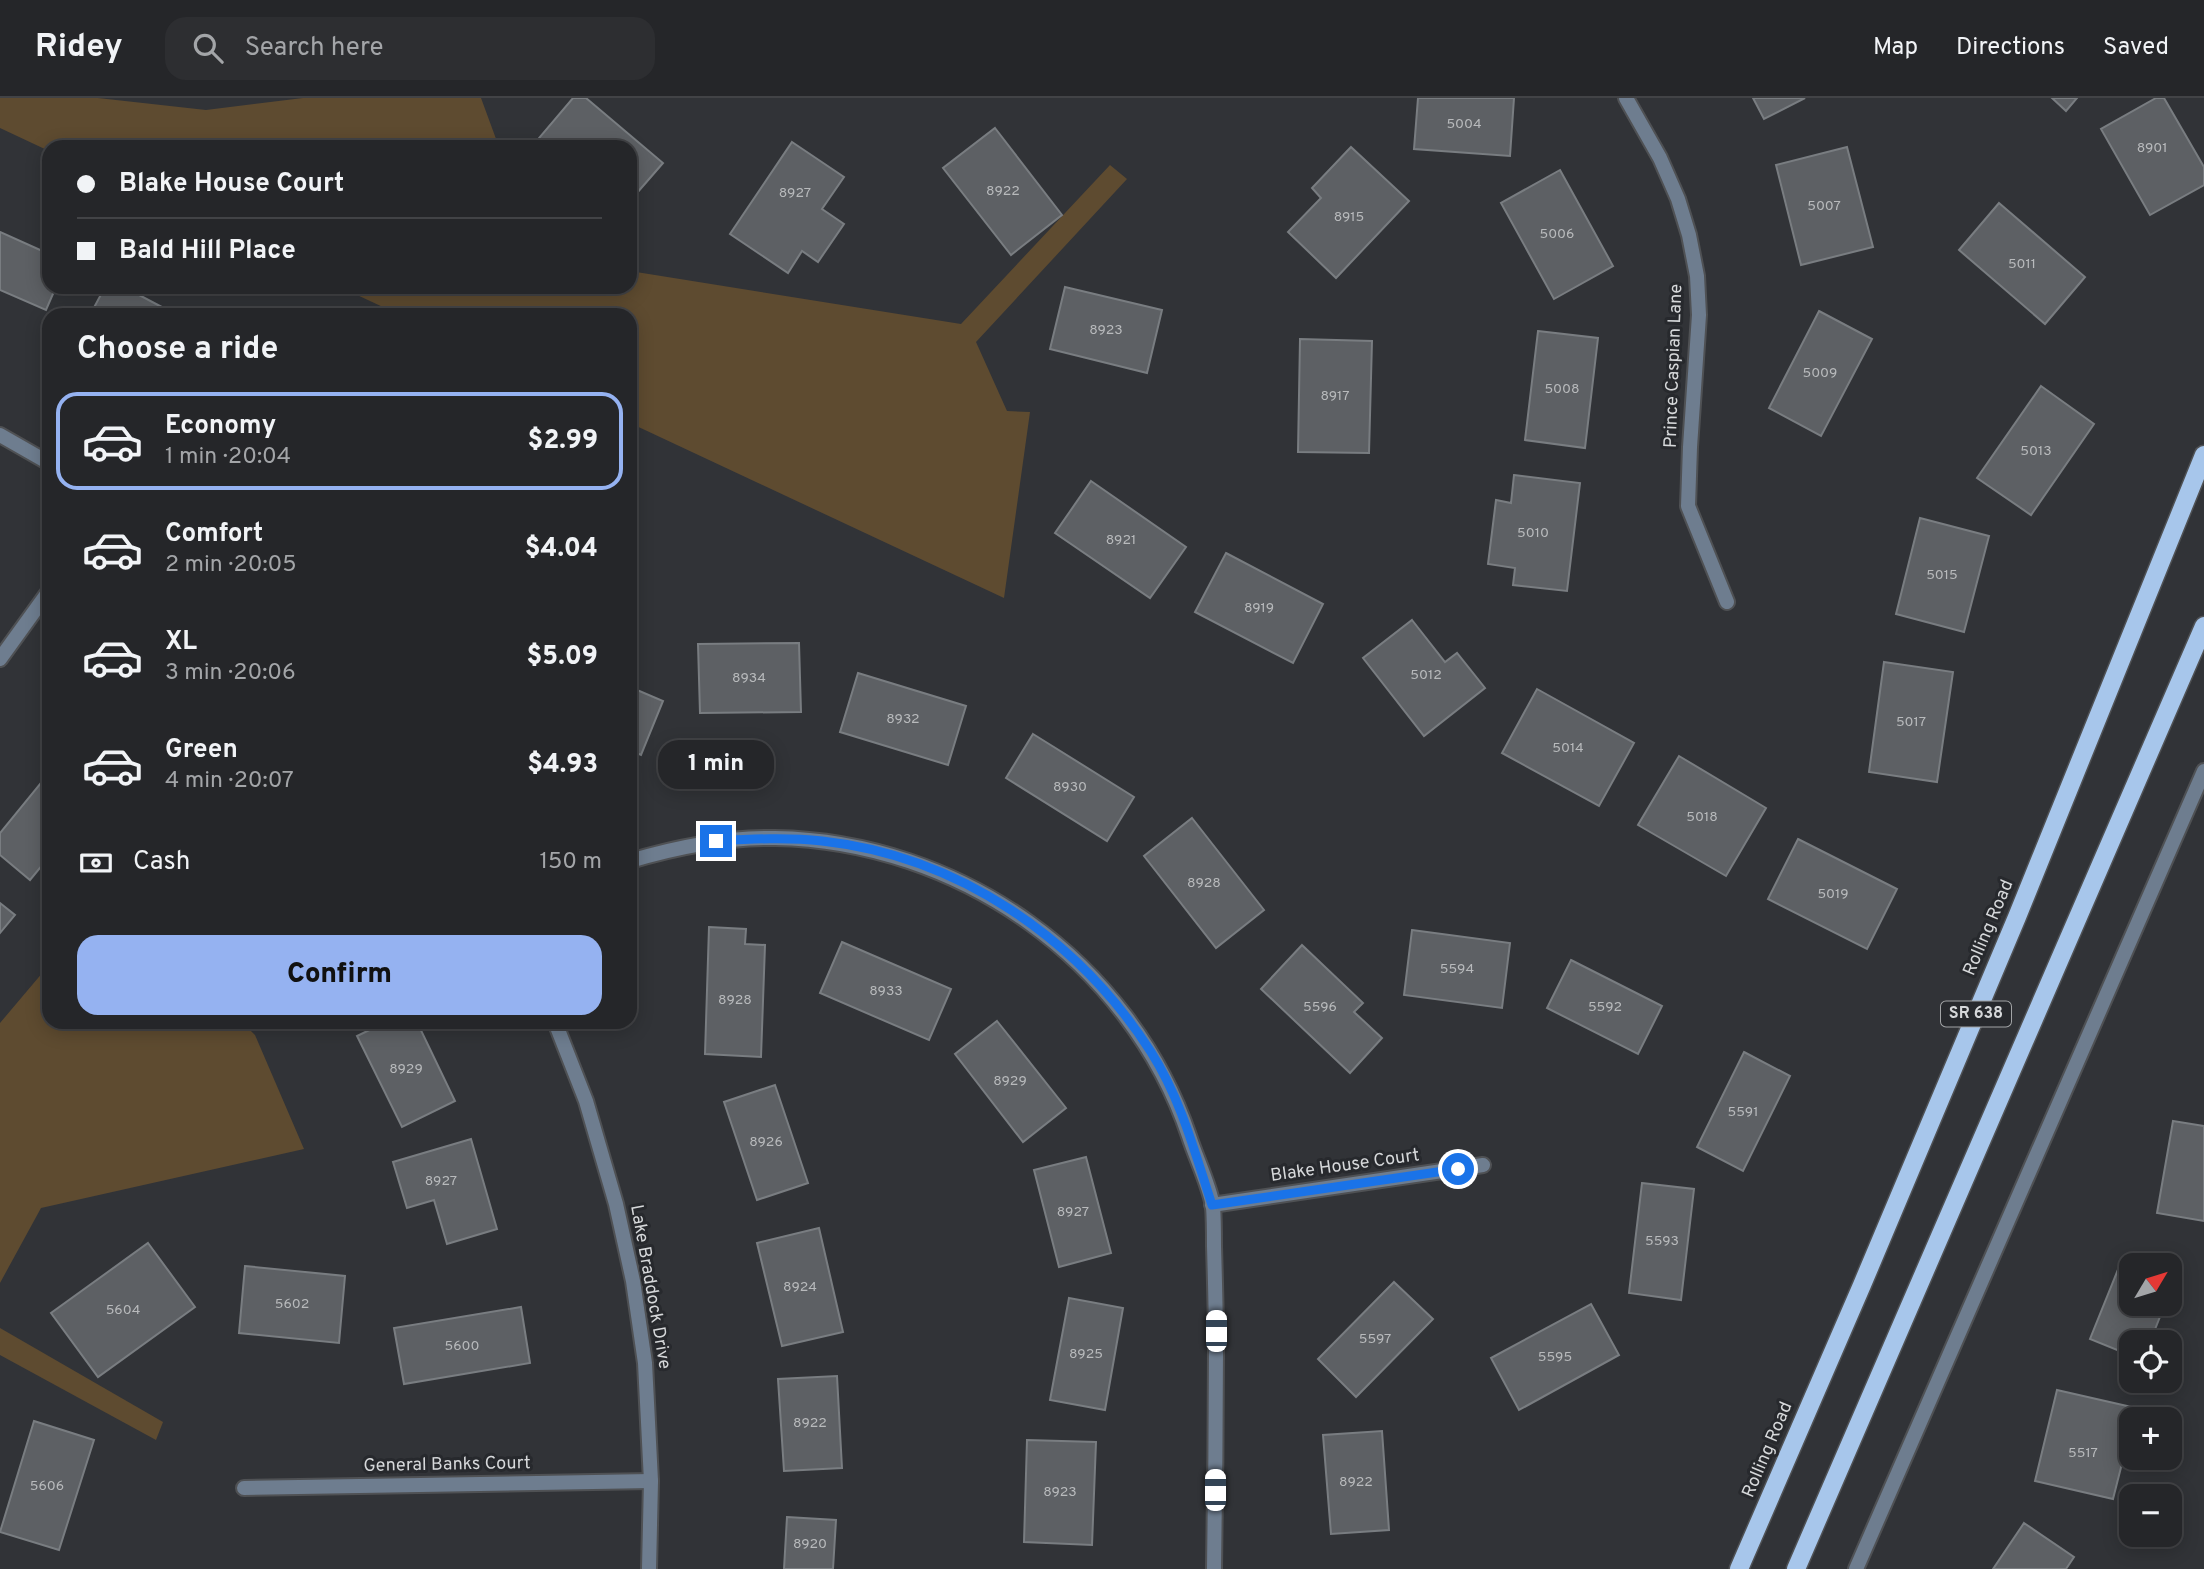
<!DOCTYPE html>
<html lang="en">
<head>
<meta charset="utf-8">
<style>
  :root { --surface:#252629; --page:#2d2e31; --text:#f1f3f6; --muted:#a3a5a8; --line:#424346; --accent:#95b2f1 }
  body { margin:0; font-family:Overpass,sans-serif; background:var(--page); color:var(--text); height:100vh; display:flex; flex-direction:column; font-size:26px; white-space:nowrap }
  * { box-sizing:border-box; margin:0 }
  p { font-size:23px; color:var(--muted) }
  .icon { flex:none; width:38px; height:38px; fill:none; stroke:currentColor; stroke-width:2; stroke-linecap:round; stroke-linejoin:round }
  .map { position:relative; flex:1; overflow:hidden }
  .side { position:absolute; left:42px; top:210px; width:595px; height:721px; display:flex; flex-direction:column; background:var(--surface); border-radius:21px; box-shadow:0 4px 18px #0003,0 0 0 2px var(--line) }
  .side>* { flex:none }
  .hud { position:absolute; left:42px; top:42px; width:595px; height:154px; border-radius:21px; box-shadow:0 4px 18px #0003,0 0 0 2px var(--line); display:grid; align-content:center; height:154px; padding:0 35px; background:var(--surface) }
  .needle { width:46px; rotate:52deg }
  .tools { position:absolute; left:2119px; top:1155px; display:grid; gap:14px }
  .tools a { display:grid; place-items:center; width:63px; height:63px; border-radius:14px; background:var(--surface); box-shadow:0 4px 18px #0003,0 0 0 2px var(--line); font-size:35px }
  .end { position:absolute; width:32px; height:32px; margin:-16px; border:9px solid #1a73e8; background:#fff; box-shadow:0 0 0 4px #fff }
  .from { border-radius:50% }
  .bubble { position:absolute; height:49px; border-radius:21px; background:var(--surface); box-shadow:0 4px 18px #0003,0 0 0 2px var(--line); font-size:23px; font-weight:800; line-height:49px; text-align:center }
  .car { position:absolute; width:21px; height:42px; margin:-21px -10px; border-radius:9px; box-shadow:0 0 5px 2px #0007; background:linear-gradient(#fff 24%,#345 0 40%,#fff 0 76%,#345 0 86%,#fff 0) }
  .hud b { display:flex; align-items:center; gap:24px; height:66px; font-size:26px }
  .hud b+b { border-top:2px solid var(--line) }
  .hud i { width:18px; height:18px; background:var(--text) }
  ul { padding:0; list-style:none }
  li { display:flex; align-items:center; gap:21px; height:98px; margin:0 14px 10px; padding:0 21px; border:4px solid transparent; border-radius:21px }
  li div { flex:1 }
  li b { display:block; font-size:26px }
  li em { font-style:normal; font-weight:800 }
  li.on { border-color:var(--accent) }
  li>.icon { width:63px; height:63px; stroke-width:1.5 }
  h2 { padding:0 35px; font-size:32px; line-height:84px }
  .pay { display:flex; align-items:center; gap:18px; height:77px; padding:0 35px; font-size:26px }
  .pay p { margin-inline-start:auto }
  .button { display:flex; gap:14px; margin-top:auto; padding:14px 35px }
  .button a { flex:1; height:80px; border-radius:21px; background:var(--accent); color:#111; font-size:28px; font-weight:800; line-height:80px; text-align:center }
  header { display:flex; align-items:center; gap:42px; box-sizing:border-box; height:98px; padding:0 35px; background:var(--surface); border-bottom:2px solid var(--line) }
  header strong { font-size:33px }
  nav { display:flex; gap:38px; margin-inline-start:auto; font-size:24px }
  .search { width:490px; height:63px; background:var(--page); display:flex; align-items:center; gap:18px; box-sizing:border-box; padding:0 24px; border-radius:21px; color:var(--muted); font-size:26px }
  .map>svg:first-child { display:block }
</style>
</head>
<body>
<header>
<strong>Ridey</strong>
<div class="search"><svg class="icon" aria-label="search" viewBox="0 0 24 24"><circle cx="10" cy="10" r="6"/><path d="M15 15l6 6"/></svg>Search here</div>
<nav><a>Map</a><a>Directions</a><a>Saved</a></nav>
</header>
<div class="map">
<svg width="2204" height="1471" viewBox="0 0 2204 1471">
  <rect width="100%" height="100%" fill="#313337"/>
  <g fill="#5e4b30">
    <polygon points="0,0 98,0 206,12 303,0 481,0 499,49 49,49 49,53 0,30"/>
    <polygon points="1110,67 1127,81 976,244 1007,313 1030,314 1004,500 630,325 630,217 400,217 340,189 630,189 630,173 961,226"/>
    <polygon points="49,867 49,924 242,924 255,937 304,1051 41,1110 0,1185 0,925"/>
    <polygon points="0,1230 163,1324 156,1342 0,1257"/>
  </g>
  <g fill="#5d6064" stroke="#797d81" stroke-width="2">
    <polygon points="573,0 586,0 663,65 630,103 630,49 550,49 539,40"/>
    <polygon points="1418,0 1514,0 1510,58 1414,51"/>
    <polygon points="1753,0 1805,0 1764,21"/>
    <polygon points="2052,0 2077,0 2066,13"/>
    <polygon points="2156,0 2164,0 2204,69 2204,87 2150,117 2101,31"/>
    <polygon points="995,30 1062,117 1011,157 943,70"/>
    <polygon points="792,44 844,79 822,111 844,126 818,164 802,153 788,175 730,136"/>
    <polygon points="1351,49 1409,103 1336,180 1288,134 1321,100 1312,90"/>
    <polygon points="1847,49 1873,149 1801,167 1776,67"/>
    <polygon points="1560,72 1613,168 1554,201 1501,105"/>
    <polygon points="1999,105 2085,179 2045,226 1959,152"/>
    <polygon points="0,134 49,156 49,189 56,189 46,212 0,192"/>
    <polygon points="105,189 124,189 177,217 90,217"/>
    <polygon points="1065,189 1162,212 1147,275 1050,251"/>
    <polygon points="1819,213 1872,241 1821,338 1769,310"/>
    <polygon points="1538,233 1598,240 1585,350 1525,342"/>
    <polygon points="1300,241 1372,243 1369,355 1298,354"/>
    <polygon points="2041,288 2094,326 2031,417 1977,380"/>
    <polygon points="1514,377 1580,385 1567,493 1513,487 1515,470 1488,466 1496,402 1511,405"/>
    <polygon points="1091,383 1186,449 1150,500 1055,435"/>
    <polygon points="1920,420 1989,438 1964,534 1896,516"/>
    <polygon points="1226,455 1323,506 1293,565 1195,514"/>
    <polygon points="1412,522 1445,564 1457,555 1485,590 1424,638 1363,560"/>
    <polygon points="799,545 801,614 700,615 698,546"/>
    <polygon points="1884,564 1953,574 1937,684 1869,674"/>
    <polygon points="858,575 966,608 948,667 840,634"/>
    <polygon points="630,589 663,603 641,657 630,652"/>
    <polygon points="1537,591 1634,645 1599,708 1502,655"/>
    <polygon points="1033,636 1134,699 1107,743 1006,680"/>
    <polygon points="1679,658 1766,710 1726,778 1638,727"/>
    <polygon points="49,675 49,759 30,782 0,757 0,735"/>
    <polygon points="1192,720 1264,812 1216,850 1144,758"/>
    <polygon points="1798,741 1897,791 1867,851 1768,801"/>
    <polygon points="0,805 15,817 0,835"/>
    <polygon points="709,829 746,831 745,846 765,847 761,959 705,956"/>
    <polygon points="1412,832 1510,845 1502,910 1404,897"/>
    <polygon points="842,844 951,891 929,942 820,895"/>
    <polygon points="1302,847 1363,905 1354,914 1382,940 1350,975 1261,891"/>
    <polygon points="1571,862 1662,908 1638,956 1547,910"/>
    <polygon points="997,923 1066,1010 1023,1044 955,956"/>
    <polygon points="386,924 417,924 455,1003 402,1029 357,938"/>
    <polygon points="1744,954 1790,978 1743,1073 1697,1049"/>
    <polygon points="775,987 808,1085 757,1102 724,1004"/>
    <polygon points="2173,1023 2204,1028 2204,1123 2157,1115"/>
    <polygon points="471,1041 497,1131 447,1146 434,1102 407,1110 393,1064"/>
    <polygon points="1086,1059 1111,1155 1059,1169 1034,1072"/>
    <polygon points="1642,1085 1694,1091 1681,1202 1629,1195"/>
    <polygon points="819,1130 843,1234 782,1248 757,1145"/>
    <polygon points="148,1145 195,1209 98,1279 51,1215"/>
    <polygon points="245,1168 345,1178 339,1245 239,1235"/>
    <polygon points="2119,1169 2132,1174 2132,1206 2165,1206 2150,1244 2132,1244 2132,1258 2090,1241"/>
    <polygon points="1394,1184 1433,1221 1356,1299 1318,1261"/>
    <polygon points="1069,1200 1123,1210 1105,1312 1050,1302"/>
    <polygon points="1591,1206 1619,1257 1519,1312 1491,1260"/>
    <polygon points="521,1209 530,1265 404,1286 394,1230"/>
    <polygon points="837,1278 842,1370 784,1373 778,1281"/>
    <polygon points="2057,1292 2136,1310 2113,1401 2035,1383"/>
    <polygon points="34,1323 94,1342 59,1452 0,1434"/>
    <polygon points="1382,1333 1389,1432 1331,1436 1323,1337"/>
    <polygon points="1027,1342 1096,1344 1092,1447 1024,1444"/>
    <polygon points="787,1419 836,1422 833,1471 784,1471"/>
    <polygon points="2024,1425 2074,1459 2066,1471 1993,1471"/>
  </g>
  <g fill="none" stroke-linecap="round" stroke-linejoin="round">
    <defs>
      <g id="minor">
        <polyline points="1626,0 1660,60 1678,101 1689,137 1697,178 1699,217 1690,349 1688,408 1727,504"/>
        <polyline points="0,561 49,493"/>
        <path d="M630,763C677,749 725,739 775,740C959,743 1130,863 1189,1038C1196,1060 1209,1086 1213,1108C1214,1121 1214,1135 1214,1148C1215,1182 1216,1216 1216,1250C1216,1324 1215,1397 1214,1471"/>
        <polyline points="1212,1107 1483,1067"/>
        <polyline points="244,1390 651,1383"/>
        <polyline points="1856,1471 2204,673"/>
      </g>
      <g id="tertiary">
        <polyline points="0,337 49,365"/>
        <polyline points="555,924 586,1003 616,1106 633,1183 645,1265 651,1383 649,1471"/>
      </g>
      <g id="primary">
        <polyline points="1739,1471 1862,1187 2017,819 2204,357"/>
        <polyline points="1796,1471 2204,528"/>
      </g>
    </defs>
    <use href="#minor" stroke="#4f5154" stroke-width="18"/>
    <use href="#tertiary" stroke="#4f5154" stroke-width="18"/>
    <use href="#primary" stroke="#4f5154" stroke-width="21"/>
    <use href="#minor" stroke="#6e7d8f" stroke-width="14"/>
    <use href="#tertiary" stroke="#6e7d8f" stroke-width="14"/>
    <use href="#primary" stroke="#a7c6eb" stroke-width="18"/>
  </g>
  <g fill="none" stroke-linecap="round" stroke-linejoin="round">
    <path stroke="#1a73e8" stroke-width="9" d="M716,743C752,741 787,739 822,743C958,758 1078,840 1151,954C1181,1001 1195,1055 1212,1107L1458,1071"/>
  </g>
  <g text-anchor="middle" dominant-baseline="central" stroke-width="6" stroke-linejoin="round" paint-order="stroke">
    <g font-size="14" fill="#b8babc">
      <text x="1464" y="26">5004</text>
      <text x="2152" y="50">8901</text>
      <text x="1003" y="93">8922</text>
      <text x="795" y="95">8927</text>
      <text x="1824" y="108">5007</text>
      <text x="1349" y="119">8915</text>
      <text x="1557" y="136">5006</text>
      <text x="2022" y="166">5011</text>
      <text x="1106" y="232">8923</text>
      <text x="1820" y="275">5009</text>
      <text x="1562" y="291">5008</text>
      <text x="1335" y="298">8917</text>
      <text x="2036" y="353">5013</text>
      <text x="1533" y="435">5010</text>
      <text x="1121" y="442">8921</text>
      <text x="1942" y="477">5015</text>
      <text x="1259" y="510">8919</text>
      <text x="1426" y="577">5012</text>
      <text x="749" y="580">8934</text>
      <text x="903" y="621">8932</text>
      <text x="1911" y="624">5017</text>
      <text x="1568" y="650">5014</text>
      <text x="1070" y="689">8930</text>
      <text x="1702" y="719">5018</text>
      <text x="1204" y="785">8928</text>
      <text x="1833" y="796">5019</text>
      <text x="1457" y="871">5594</text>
      <text x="886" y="893">8933</text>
      <text x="735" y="902">8928</text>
      <text x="1320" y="909">5596</text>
      <text x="1605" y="909">5592</text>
      <text x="406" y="971">8929</text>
      <text x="1010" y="983">8929</text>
      <text x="1743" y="1014">5591</text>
      <text x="766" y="1044">8926</text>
      <text x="441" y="1083">8927</text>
      <text x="1073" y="1114">8927</text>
      <text x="1662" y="1143">5593</text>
      <text x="800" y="1189">8924</text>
      <text x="292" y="1206">5602</text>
      <text x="123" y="1212">5604</text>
      <text x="1375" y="1241">5597</text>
      <text x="462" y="1248">5600</text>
      <text x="1086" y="1256">8925</text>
      <text x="1555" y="1259">5595</text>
      <text x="810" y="1325">8922</text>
      <text x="2083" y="1355">5517</text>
      <text x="1356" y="1384">8922</text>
      <text x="47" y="1388">5606</text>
      <text x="1060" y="1394">8923</text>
      <text x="810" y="1446">8920</text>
    </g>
    <rect fill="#27292d" stroke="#a2a4a6" stroke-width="2" x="1941" y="903.5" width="70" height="25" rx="5"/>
    <g font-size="16" font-weight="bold" fill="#d6d8da">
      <text x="1976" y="916">SR 638</text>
    </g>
    <g font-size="18" fill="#d6d8da" stroke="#27292d">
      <text transform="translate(1674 268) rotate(-88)">Prince Caspian Lane</text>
      <text transform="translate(1989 830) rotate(-67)">Rolling Road</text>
      <text transform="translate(1345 1068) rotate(-8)">Blake House Court</text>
      <text transform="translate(650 1189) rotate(80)">Lake Braddock Drive</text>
      <text transform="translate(1768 1352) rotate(-67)">Rolling Road</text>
      <text transform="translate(447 1367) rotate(-1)">General Banks Court</text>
    </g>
  </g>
</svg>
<div class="tools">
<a><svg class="needle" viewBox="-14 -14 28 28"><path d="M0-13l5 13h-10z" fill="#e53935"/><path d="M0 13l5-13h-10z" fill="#a3a5a8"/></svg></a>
<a><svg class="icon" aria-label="locate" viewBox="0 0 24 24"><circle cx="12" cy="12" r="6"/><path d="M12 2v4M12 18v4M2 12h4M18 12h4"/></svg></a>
<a>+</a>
<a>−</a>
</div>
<i class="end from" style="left:1458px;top:1071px"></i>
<i class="end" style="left:716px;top:743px"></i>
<div class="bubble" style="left:658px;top:642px;width:116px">1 min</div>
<i class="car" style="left:1216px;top:1233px;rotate:0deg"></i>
<i class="car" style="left:1215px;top:1392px;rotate:0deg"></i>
<div class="hud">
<b><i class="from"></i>Blake House Court</b>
<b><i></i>Bald Hill Place</b>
</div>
<section class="side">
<h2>Choose a ride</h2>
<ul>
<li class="on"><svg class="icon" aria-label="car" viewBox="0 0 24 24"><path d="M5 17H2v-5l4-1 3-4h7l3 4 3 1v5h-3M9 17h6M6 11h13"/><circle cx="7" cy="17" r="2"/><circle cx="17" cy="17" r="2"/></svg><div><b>Economy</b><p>1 min · 20:04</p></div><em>$2.99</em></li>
<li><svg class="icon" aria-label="car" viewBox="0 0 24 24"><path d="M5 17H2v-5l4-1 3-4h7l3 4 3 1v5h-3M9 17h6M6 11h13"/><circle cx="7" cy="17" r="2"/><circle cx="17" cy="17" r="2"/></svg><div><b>Comfort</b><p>2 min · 20:05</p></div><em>$4.04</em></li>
<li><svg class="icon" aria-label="car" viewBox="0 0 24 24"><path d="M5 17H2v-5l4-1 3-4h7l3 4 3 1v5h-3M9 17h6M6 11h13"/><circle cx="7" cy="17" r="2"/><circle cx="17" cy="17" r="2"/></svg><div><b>XL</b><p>3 min · 20:06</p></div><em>$5.09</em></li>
<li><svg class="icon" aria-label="car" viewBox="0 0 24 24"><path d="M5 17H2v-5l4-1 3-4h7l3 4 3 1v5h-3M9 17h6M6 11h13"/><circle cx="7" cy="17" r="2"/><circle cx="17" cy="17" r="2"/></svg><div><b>Green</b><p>4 min · 20:07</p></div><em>$4.93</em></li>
</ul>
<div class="pay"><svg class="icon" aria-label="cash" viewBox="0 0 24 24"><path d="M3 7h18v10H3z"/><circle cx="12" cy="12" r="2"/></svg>Cash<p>150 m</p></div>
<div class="button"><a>Confirm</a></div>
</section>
</div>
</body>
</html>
